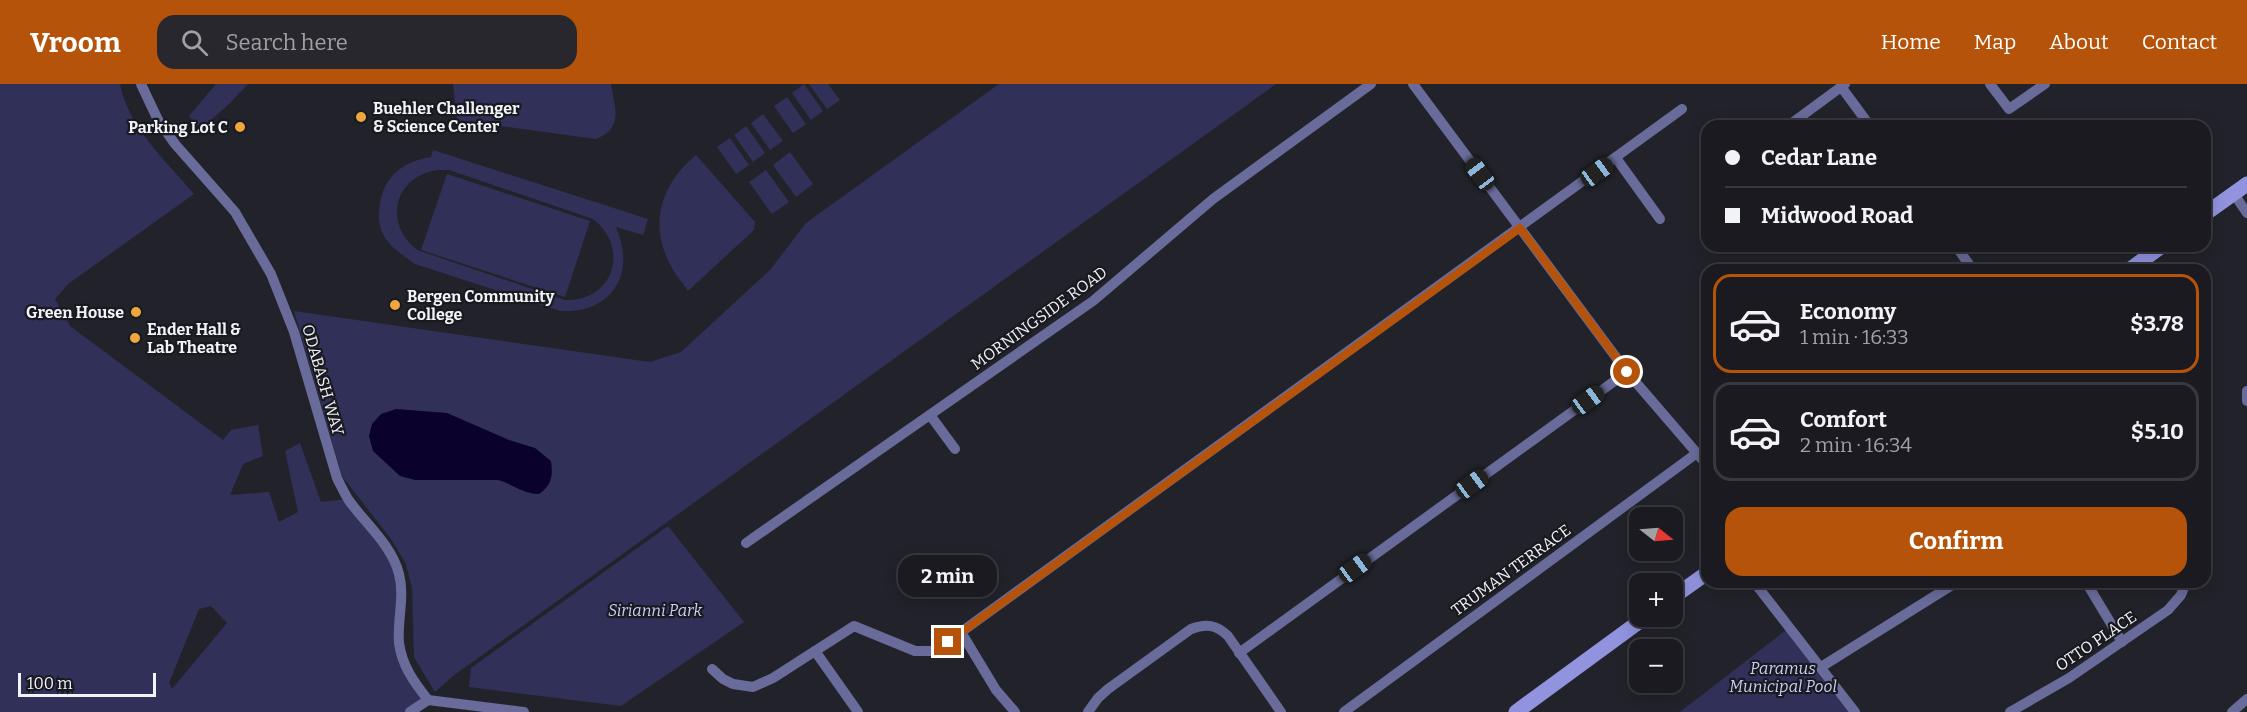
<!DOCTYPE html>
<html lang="en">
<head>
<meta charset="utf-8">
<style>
  :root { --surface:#1a1a20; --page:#27272d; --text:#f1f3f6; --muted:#9fa1a5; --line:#38383e; --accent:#b45309 }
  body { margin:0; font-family:Bitter,serif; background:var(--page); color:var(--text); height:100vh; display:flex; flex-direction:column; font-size:22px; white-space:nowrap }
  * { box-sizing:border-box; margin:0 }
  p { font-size:20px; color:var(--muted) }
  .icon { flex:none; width:33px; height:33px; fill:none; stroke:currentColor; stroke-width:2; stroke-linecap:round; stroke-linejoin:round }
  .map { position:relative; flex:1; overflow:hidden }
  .sheet { position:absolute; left:1701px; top:180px; width:510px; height:324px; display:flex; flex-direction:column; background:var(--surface); border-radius:18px; box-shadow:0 3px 15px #0003,0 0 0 2px var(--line) }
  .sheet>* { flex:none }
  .hud { position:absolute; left:1701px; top:36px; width:510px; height:132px; border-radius:18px; box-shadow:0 3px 15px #0003,0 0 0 2px var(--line); display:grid; align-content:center; height:132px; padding:0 24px; background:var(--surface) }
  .needle { width:39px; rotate:107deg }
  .fabs { position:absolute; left:1629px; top:423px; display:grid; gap:12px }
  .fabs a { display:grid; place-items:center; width:54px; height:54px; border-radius:12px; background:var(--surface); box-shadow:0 3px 15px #0003,0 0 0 2px var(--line); font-size:30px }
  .scale { position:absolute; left:18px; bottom:15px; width:138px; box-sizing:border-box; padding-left:6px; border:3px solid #f2f3f8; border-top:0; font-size:16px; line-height:21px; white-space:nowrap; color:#f2f3f8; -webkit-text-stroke:4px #191920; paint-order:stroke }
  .end { position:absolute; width:27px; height:27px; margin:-14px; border:8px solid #b45309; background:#fff; box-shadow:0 0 0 3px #fff }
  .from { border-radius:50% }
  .bubble { position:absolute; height:42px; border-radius:18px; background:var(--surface); box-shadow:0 3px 15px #0003,0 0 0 2px var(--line); font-size:20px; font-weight:700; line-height:42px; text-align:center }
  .car { position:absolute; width:18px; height:36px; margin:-18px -9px; border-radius:8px; box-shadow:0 0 4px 2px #0007; background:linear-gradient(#222 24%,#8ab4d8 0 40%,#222 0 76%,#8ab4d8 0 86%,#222 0) }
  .hud b { display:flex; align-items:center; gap:21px; height:57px; font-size:22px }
  .hud b+b { border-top:2px solid var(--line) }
  .hud i { width:15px; height:15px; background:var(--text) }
  ul { padding:10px 0 0; list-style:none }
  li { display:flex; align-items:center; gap:18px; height:99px; margin:0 12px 9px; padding:0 12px; border:3px solid var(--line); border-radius:18px }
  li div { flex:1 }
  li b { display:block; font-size:22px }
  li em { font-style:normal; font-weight:700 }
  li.selected { border-color:var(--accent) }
  li>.icon { width:54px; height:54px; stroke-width:1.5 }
  .button { display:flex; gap:12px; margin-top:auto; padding:12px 24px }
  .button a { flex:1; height:69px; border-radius:18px; background:var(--accent); color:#fff; font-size:24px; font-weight:700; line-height:69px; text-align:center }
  header { display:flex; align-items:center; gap:36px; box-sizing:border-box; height:84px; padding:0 30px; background:var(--accent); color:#fff }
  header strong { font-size:28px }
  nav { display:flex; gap:33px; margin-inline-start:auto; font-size:21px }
  .search { width:420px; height:54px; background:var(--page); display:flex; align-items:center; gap:15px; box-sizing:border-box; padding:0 21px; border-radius:18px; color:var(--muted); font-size:22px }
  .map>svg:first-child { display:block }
</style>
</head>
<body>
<header>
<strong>Vroom</strong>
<div class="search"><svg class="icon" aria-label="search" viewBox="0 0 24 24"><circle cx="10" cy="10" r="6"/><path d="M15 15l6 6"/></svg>Search here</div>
<nav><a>Home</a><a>Map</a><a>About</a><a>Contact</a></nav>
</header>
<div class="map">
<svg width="2247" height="628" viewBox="0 0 2247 628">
  <rect width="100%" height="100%" fill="#22232a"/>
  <g fill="#303059" fill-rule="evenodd">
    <path d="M0,0H120C128,43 167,78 194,110L68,200L55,215L70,242L223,356L231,346L258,341L263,372L243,380L230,411L269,408L279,438L298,428L285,367L300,359L321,418L348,415L399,489V557L428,616L410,628H0ZM211,522L227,539L172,605L169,599L199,525Z"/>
    <polygon points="216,0 248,0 230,19 201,45 189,32"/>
    <path d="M453,0H611C615,24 624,44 596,55L457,36Z"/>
    <polygon points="804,0 823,27 811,36 792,9"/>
    <polygon points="809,0 828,0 840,16 827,25"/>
    <polygon points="999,0 1276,0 453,592 435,608 414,573 412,504 406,480 391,455 342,392 294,227 650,278 681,268 770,186 806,139"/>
    <polygon points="787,13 806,40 793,49 774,22"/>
    <polygon points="763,30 783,57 770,66 751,39"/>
    <polygon points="746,42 765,69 753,78 734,51"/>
    <polygon points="730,54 749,81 736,90 717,63"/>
    <path d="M433,66L648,135L643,151L616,143C637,190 611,230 560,227L415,180C404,172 391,164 384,152C378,142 378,131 380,120C384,92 404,77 431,73ZM437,86H449L593,135C631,164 613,218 565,216L417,166C383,139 394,93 437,86Z"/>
    <polygon points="790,68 813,100 796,113 773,81"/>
    <path d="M696,71L755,138L754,146L688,207C683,199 676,192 672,184C648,142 660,101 696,71Z"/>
    <polygon points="766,86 789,118 772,130 749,98"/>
    <polygon points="447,90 590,137 565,213 421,166"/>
    <polygon points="668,442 744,538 621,622 469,603 471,584"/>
    <polygon points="1790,543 1855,628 1680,628"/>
  </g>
  <path fill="#0a022d" d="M396,325L447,329L509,356L535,364L551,377C553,392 552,401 539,410C523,410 513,400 498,396H415L400,392L373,367L369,352L372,340L381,330Z"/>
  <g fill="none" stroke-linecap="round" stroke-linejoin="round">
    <g stroke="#696b9a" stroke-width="10">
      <path d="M141,0L158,36L175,60L235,128L271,190L294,248L337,394C341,402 345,411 350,418C367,441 392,462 399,490C405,513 397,536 399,559C402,582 414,598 428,616"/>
      <polyline points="1413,0 1627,288 1707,381"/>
      <polyline points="1990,0 2009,25 2045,0"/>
      <polyline points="1842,4 1870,42"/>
      <polyline points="1788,42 1845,0"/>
      <polyline points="1616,74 1660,135"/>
      <polyline points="2234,110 2247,129"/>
      <polyline points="1956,162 1973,186"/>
      <polyline points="2247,307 2247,317"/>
      <polyline points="930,331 955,365"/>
      <polyline points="746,459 1093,217 1213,115 1371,0"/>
      <polyline points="1754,498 1855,628"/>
      <polyline points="2086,498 2122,558"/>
      <polyline points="961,548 996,606 1015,628"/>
      <polyline points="815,567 858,628"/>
      <polyline points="1239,569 1627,288"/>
      <polyline points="1821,583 1957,498"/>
      <polyline points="712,585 723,595 733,600 753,603 773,594 854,542 915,567 935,567 1682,25"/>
      <polyline points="410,628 428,616 524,628"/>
      <path d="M1088,628L1098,614L1108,605L1191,545C1206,539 1217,541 1228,552L1281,628"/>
      <polyline points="1344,628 1697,369"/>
      <polyline points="2010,628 2069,594 2168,526 2181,511 2186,498"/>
      <polyline points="2232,628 2247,615"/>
    </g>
    <g stroke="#9193df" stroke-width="15">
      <polyline points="2205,130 2247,100"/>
      <polyline points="2129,186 2162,162"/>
      <polyline points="1672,514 1707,489"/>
      <polyline points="1516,628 1647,532"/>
    </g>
  </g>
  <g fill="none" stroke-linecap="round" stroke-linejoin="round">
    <polyline stroke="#b45309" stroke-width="8" points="948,558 1520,144 1627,288"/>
  </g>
  <g fill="#f0a63e" stroke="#191920" stroke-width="2">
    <circle cx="361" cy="33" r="6"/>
    <circle cx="240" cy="43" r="6"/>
    <circle cx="395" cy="221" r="6"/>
    <circle cx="136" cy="228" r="6"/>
    <circle cx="135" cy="254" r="6"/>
  </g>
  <g text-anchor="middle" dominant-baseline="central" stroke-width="4.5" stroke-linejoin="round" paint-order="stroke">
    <g font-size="16" font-weight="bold" fill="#f2f3f8" stroke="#191920" text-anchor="start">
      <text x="373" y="24">Buehler Challenger<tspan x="373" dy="18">&amp; Science Center</tspan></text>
      <text x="228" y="43" text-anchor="end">Parking Lot C</text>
      <text x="407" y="212">Bergen Community<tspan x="407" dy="18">College</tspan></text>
      <text x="124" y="228" text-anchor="end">Green House</text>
      <text x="147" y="245">Ender Hall &amp;<tspan x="147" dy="18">Lab Theatre</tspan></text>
    </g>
    <g font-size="16" fill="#f2f3f8" stroke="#191920">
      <text transform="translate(1039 234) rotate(-36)">MORNINGSIDE ROAD</text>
      <text transform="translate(323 296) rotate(74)">ODABASH WAY</text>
      <text transform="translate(1511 486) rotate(-36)">TRUMAN TERRACE</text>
      <text transform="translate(2096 557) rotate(-34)">OTTO PLACE</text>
    </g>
    <g font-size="16" font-style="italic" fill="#cacdf4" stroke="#191920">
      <text x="655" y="526">Sirianni Park</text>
      <text x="1783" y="584">Paramus<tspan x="1783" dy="18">Municipal Pool</tspan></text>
    </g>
  </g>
</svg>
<div class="fabs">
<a><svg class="needle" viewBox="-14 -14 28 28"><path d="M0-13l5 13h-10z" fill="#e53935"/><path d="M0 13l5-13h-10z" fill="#9fa1a5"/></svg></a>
<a>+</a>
<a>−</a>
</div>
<div class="scale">100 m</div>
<i class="end from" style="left:1627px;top:288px"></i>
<i class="end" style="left:948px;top:558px"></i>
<div class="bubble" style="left:898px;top:471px;width:99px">2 min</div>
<i class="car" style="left:1597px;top:88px;rotate:54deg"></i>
<i class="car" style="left:1480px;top:90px;rotate:323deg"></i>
<i class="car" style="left:1588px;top:316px;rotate:54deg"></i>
<i class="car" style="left:1472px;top:400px;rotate:54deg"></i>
<i class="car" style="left:1355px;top:484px;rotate:54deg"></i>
<div class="hud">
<b><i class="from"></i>Cedar Lane</b>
<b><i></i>Midwood Road</b>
</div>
<section class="sheet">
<ul>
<li class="selected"><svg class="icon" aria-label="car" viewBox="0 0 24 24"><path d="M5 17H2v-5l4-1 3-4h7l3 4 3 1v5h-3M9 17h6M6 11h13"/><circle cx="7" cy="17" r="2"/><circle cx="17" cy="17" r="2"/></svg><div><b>Economy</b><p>1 min · 16:33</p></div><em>$3.78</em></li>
<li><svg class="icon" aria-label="car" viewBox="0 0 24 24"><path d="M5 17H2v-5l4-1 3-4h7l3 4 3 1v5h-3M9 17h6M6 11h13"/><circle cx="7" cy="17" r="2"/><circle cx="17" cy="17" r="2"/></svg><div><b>Comfort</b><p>2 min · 16:34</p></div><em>$5.10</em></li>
</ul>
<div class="button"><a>Confirm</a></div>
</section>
</div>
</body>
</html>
